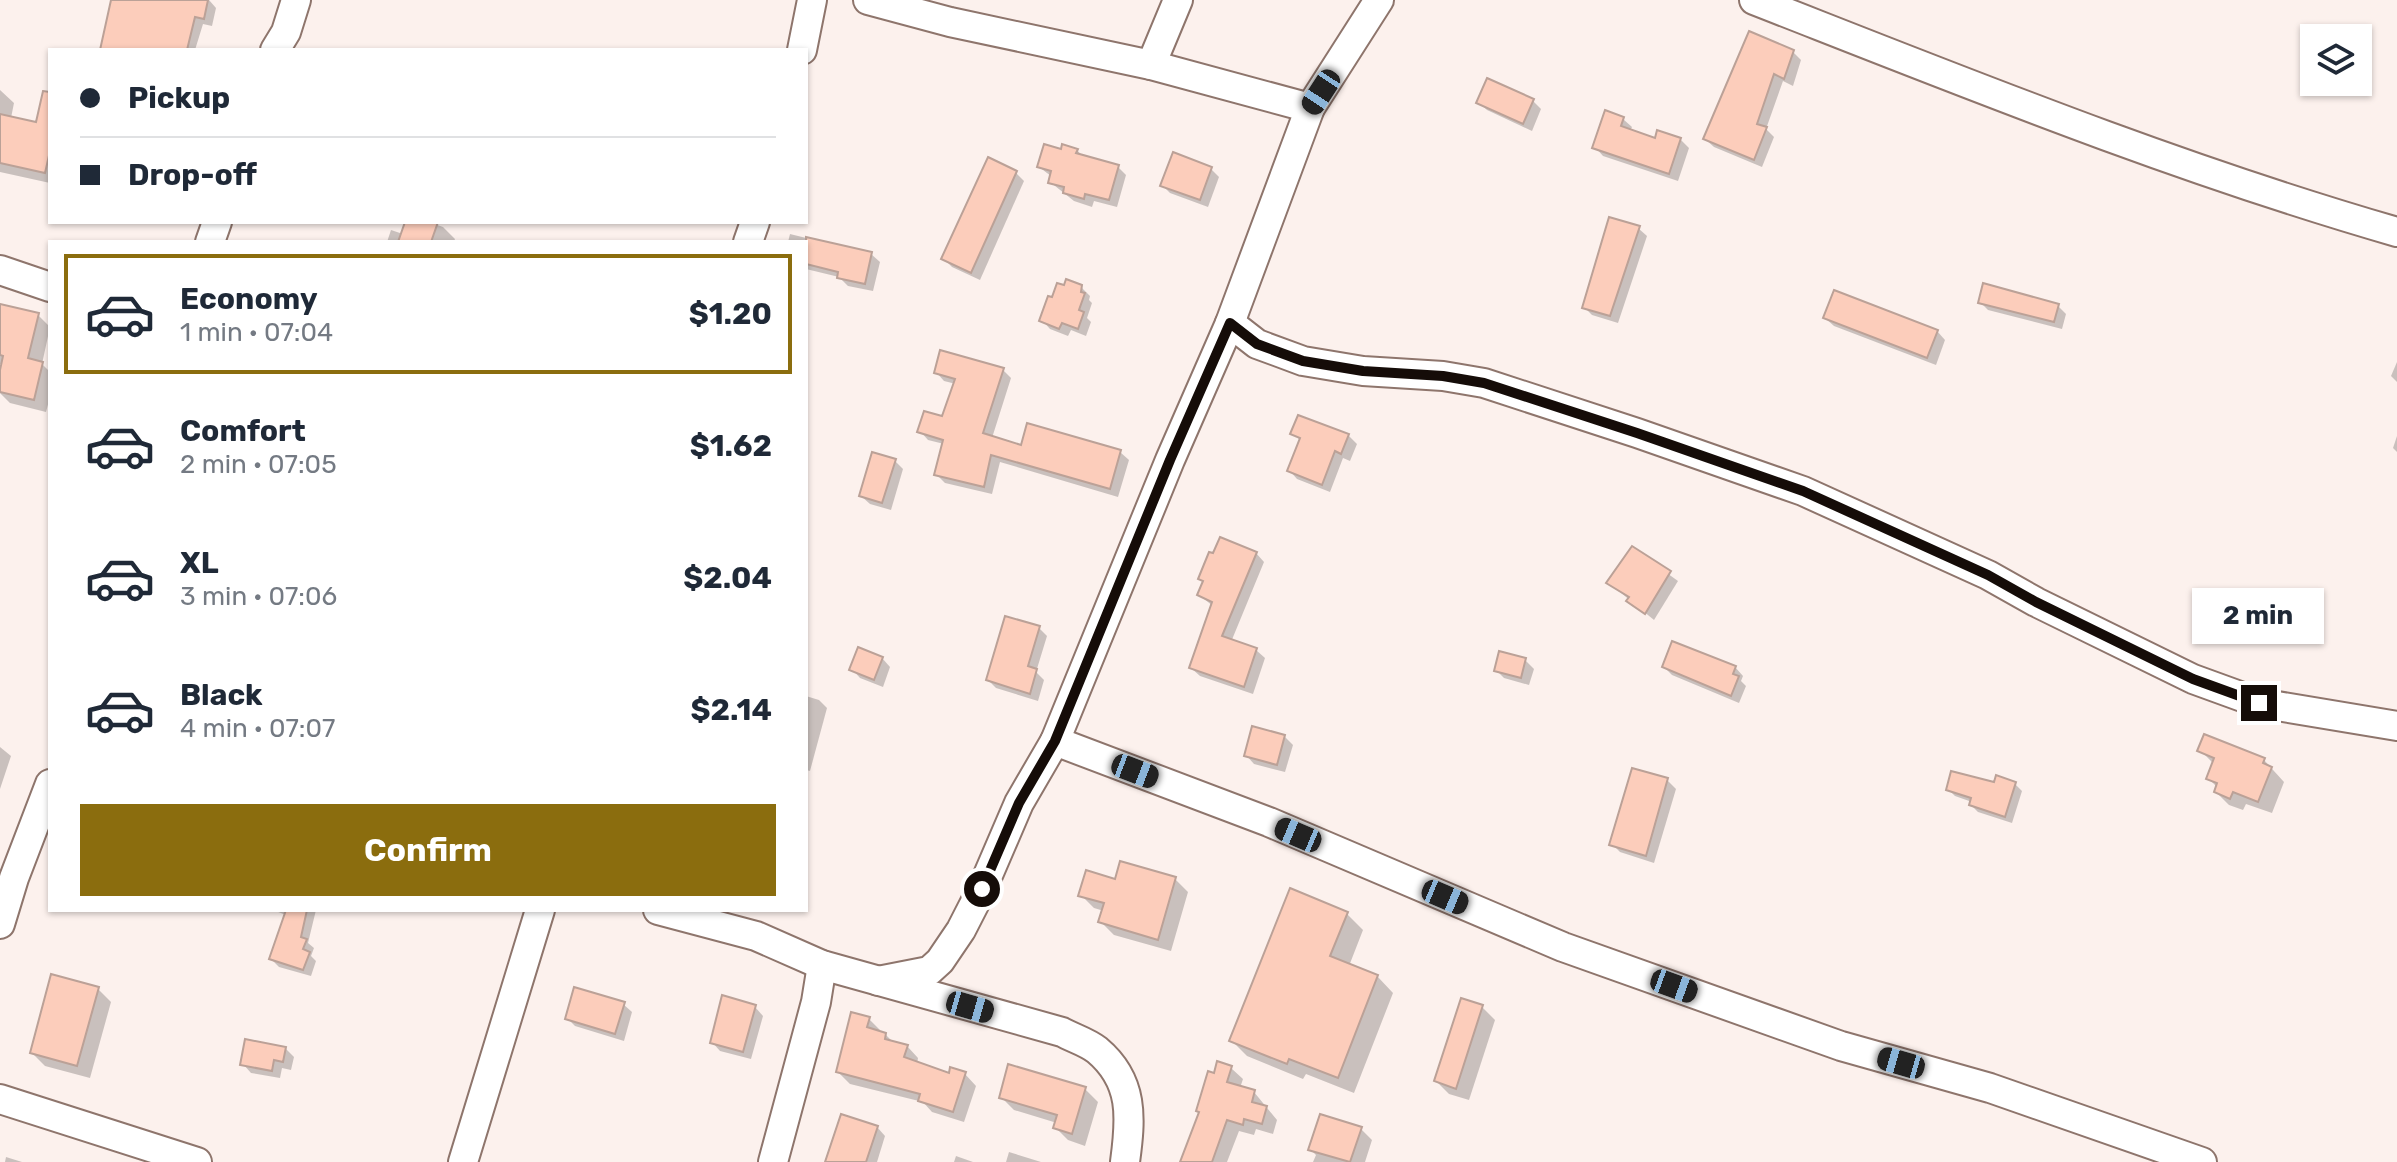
<!DOCTYPE html>
<html lang="en">
<head>
<meta charset="utf-8">
<style>
  :root { --surface:#fff; --page:#f2f2f3; --text:#1f2937; --muted:#747a83; --line:#e0e1e3; --accent:#8b6d0e }
  body { margin:0; font-family:Rubik,sans-serif; background:var(--page); color:var(--text); height:100vh; display:flex; flex-direction:column; font-size:30px; white-space:nowrap }
  * { box-sizing:border-box; margin:0 }
  p { font-size:26px; color:var(--muted) }
  .icon { flex:none; width:44px; height:44px; fill:none; stroke:currentColor; stroke-width:2; stroke-linecap:round; stroke-linejoin:round }
  .map { position:relative; flex:1; overflow:hidden }
  .drawer { position:absolute; left:48px; top:240px; width:760px; height:672px; display:flex; flex-direction:column; background:var(--surface); border-radius:0px; box-shadow:0 2px 6px #0004 }
  .drawer>* { flex:none }
  .guide { position:absolute; left:48px; top:48px; width:760px; height:176px; border-radius:0px; box-shadow:0 2px 6px #0004; display:grid; align-content:center; height:176px; padding:0 32px; background:var(--surface) }
  .fabs { position:absolute; left:2300px; top:24px; display:grid; gap:16px }
  .fabs a { display:grid; place-items:center; width:72px; height:72px; border-radius:0px; background:var(--surface); box-shadow:0 2px 6px #0004; font-size:40px }
  .end { position:absolute; width:36px; height:36px; margin:-18px; border:10px solid #150c08; background:#fff; box-shadow:0 0 0 4px #fff }
  .from { border-radius:50% }
  .bubble { position:absolute; height:56px; border-radius:0px; background:var(--surface); box-shadow:0 2px 6px #0004; font-size:26px; font-weight:700; line-height:56px; text-align:center }
  .car { position:absolute; width:24px; height:48px; margin:-24px -12px; border-radius:10px; box-shadow:0 0 6px 2px #0007; background:linear-gradient(#222 24%,#8ab4d8 0 40%,#222 0 76%,#8ab4d8 0 86%,#222 0) }
  .guide b { display:flex; align-items:center; gap:28px; height:76px; font-size:30px }
  .guide b+b { border-top:2px solid var(--line) }
  .guide i { width:20px; height:20px; background:var(--text) }
  ul { padding:14px 0 0; list-style:none }
  li { display:flex; align-items:center; gap:24px; height:120px; margin:0 16px 12px; padding:0 16px; border:4px solid transparent; border-radius:0px }
  li div { flex:1 }
  li b { display:block; font-size:30px }
  li em { font-style:normal; font-weight:700 }
  li.on { border-color:var(--accent) }
  li>.icon { width:72px; height:72px; stroke-width:1.5 }
  .cta { display:flex; gap:16px; margin-top:auto; padding:16px 32px }
  .cta a { flex:1; height:92px; border-radius:0px; background:var(--accent); color:#fff; font-size:32px; font-weight:700; line-height:92px; text-align:center }
  .map>svg:first-child { display:block }
</style>
</head>
<body>
<div class="map">
<svg width="2397" height="1162" viewBox="0 0 2397 1162">
  <rect width="100%" height="100%" fill="#fcf1ed"/>
  <g fill="#0003">
    <polygon points="113,0 209,0 216,8 212,26 203,24 195,50 102,50"/>
    <polygon points="1793,52 1801,60 1793,86 1783,81 1766,129 1774,137 1762,167 1714,147 1705,139"/>
    <polygon points="0,90 14,103 11,118 38,124 50,119 50,183 0,172"/>
    <polygon points="1533,101 1541,109 1532,131 1487,110 1478,102"/>
    <polygon points="1623,119 1632,127 1630,131 1656,140 1680,139 1689,148 1678,181 1603,156 1595,147"/>
    <polygon points="1077,150 1084,158 1118,167 1126,175 1117,207 1094,201 1092,207 1074,201 1050,182 1051,176 1039,167 1062,151"/>
    <polygon points="1211,169 1219,177 1208,207 1170,193 1162,185"/>
    <polygon points="1016,173 1024,181 980,280 952,267 944,259"/>
    <polygon points="407,222 429,222 443,227 455,239 454,242 387,242 391,230 403,234"/>
    <polygon points="1638,228 1647,236 1618,323 1592,315 1584,307"/>
    <polygon points="790,234 871,254 880,262 873,291 848,286 839,277 806,269 806,242 788,242"/>
    <polygon points="1081,287 1090,296 1089,300 1092,303 1087,318 1091,322 1086,336 1071,330 1068,336 1050,329 1042,320"/>
    <polygon points="1980,302 2058,306 2066,314 2062,329 1988,310"/>
    <polygon points="0,306 38,315 50,327 42,364 50,372 50,397 46,412 10,403 0,393 3,364 0,364"/>
    <polygon points="1825,318 1937,331 1945,340 1936,365 1834,326"/>
    <polygon points="2397,362 2397,382 2391,376"/>
    <polygon points="1003,370 1011,378 992,438 1022,448 1120,452 1129,460 1118,497 1000,462 992,494 945,483 936,474 944,444 928,440 920,431 944,419 956,384 944,381 936,372"/>
    <polygon points="1293,433 1348,435 1357,444 1350,461 1343,458 1330,492 1297,479 1289,470 1301,441"/>
    <polygon points="2397,436 2397,452 2393,448"/>
    <polygon points="895,461 903,469 891,510 870,504 861,496"/>
    <polygon points="1632,548 1678,581 1654,620 1609,583"/>
    <polygon points="1256,553 1264,562 1231,642 1256,650 1265,658 1253,694 1200,676 1191,668 1213,606 1199,595 1204,582 1200,578"/>
    <polygon points="1039,628 1047,636 1036,672 1044,680 1038,701 996,688 988,680"/>
    <polygon points="882,658 890,667 883,687 860,678 852,669"/>
    <polygon points="1525,660 1534,669 1529,685 1504,678 1496,670"/>
    <polygon points="1664,667 1735,667 1743,676 1741,681 1746,686 1739,703 1672,675"/>
    <polygon points="806,696 819,700 827,708 810,771 806,770"/>
    <polygon points="1284,736 1293,745 1285,772 1254,764 1246,755"/>
    <polygon points="0,747 11,756 0,789"/>
    <polygon points="2200,750 2264,760 2284,782 2272,813 2246,804 2243,810 2229,805 2216,792 2217,787 2208,778 2214,764"/>
    <polygon points="1633,770 1667,780 1676,789 1654,863 1620,852 1612,844"/>
    <polygon points="1995,784 2015,784 2022,791 2012,823 1978,812 1971,805 1972,802 1955,796 1948,789"/>
    <polygon points="1175,879 1188,892 1171,951 1114,935 1101,922 1104,911 1094,908 1081,895 1116,881"/>
    <polygon points="273,910 316,910 308,943 314,948 311,956 316,961 311,976 279,967 271,959 286,915"/>
    <polygon points="1347,914 1363,930 1349,966 1377,976 1393,993 1354,1093 1306,1074 1303,1079 1247,1056 1231,1040"/>
    <polygon points="98,989 111,1002 90,1078 45,1066 32,1053"/>
    <polygon points="623,1004 632,1012 624,1041 575,1026 567,1018"/>
    <polygon points="755,1007 763,1016 751,1059 720,1051 712,1042"/>
    <polygon points="1482,1007 1495,1020 1469,1100 1449,1094 1436,1081"/>
    <polygon points="869,1019 880,1030 880,1033 885,1034 894,1043 907,1046 918,1058 917,1064 950,1075 965,1074 976,1086 964,1122 932,1112 923,1102 850,1084 838,1072"/>
    <polygon points="286,1049 294,1057 291,1070 282,1068 280,1078 251,1073 243,1064"/>
    <polygon points="1231,1068 1243,1079 1240,1088 1254,1092 1277,1120 1273,1134 1256,1129 1254,1135 1239,1131 1227,1162 1182,1162 1215,1075"/>
    <polygon points="1085,1089 1098,1102 1085,1146 1068,1140 1055,1127 1057,1123 1014,1110 1001,1097"/>
    <polygon points="877,1127 885,1136 877,1162 831,1162"/>
    <polygon points="1361,1129 1372,1140 1365,1162 1313,1162 1316,1155 1310,1149"/>
    <polygon points="1009,1152 1041,1162 1006,1162"/>
    <polygon points="956,1156 973,1162 954,1162"/>
    <polygon points="6,1157 22,1162 5,1162"/>
  </g>
  <g fill="#fccdbb" stroke="#bba197" stroke-width="2">
    <polygon points="111,0 208,0 204,19 195,17 187,50 100,50"/>
    <polygon points="1749,31 1794,50 1784,79 1774,74 1757,124 1767,127 1754,160 1703,139"/>
    <polygon points="1487,78 1534,99 1523,124 1476,103"/>
    <polygon points="43,91 50,92 50,151 45,173 0,163 0,114 36,122"/>
    <polygon points="1605,110 1624,117 1621,126 1655,138 1657,130 1681,138 1669,174 1592,148"/>
    <polygon points="1044,144 1061,149 1062,144 1078,149 1076,153 1119,165 1109,200 1085,194 1084,199 1063,193 1064,187 1048,183 1051,171 1037,167"/>
    <polygon points="1173,152 1212,167 1200,200 1160,186"/>
    <polygon points="988,157 1017,171 971,273 941,259"/>
    <polygon points="1609,217 1640,226 1610,316 1582,308"/>
    <polygon points="405,222 438,222 431,242 398,242"/>
    <polygon points="806,237 872,252 865,284 837,278 838,272 806,264"/>
    <polygon points="1066,279 1082,285 1081,292 1085,293 1079,310 1084,312 1078,329 1062,323 1059,329 1039,321 1048,296 1052,297 1057,283 1064,285"/>
    <polygon points="1983,283 2059,304 2054,322 1978,303"/>
    <polygon points="1834,290 1938,330 1927,358 1823,318"/>
    <polygon points="0,304 39,313 28,358 43,362 34,400 0,392 0,370 3,356 0,355"/>
    <polygon points="940,350 1004,368 983,433 1021,445 1027,423 1121,450 1110,489 991,455 984,487 934,475 943,440 917,432 924,411 942,416 955,379 934,373"/>
    <polygon points="1298,415 1349,434 1341,454 1335,451 1322,485 1287,471 1300,438 1290,434"/>
    <polygon points="872,452 896,459 882,503 859,496"/>
    <polygon points="1220,537 1257,552 1222,636 1257,648 1244,687 1189,668 1212,602 1197,595 1203,581 1198,579 1209,552 1213,553"/>
    <polygon points="1632,546 1671,571 1645,614 1626,601 1629,597 1606,583"/>
    <polygon points="1005,616 1040,626 1028,666 1037,669 1030,694 986,680"/>
    <polygon points="1672,641 1736,666 1733,674 1739,676 1731,696 1662,667"/>
    <polygon points="858,647 883,657 874,680 849,670"/>
    <polygon points="1499,651 1526,658 1521,678 1494,671"/>
    <polygon points="1252,726 1285,735 1277,765 1244,756"/>
    <polygon points="2204,734 2265,758 2263,763 2272,767 2258,802 2233,792 2230,799 2214,792 2217,783 2206,779 2214,758 2197,751"/>
    <polygon points="1632,768 1668,778 1646,856 1609,845"/>
    <polygon points="1951,771 1994,782 1996,775 2016,782 2005,817 1969,805 1971,798 1946,790"/>
    <polygon points="1120,861 1176,877 1158,940 1098,922 1104,903 1078,896 1086,870 1115,879"/>
    <polygon points="1290,888 1348,912 1330,956 1378,975 1338,1078 1289,1059 1287,1064 1229,1041"/>
    <polygon points="286,910 307,910 301,937 307,939 303,949 310,952 303,970 269,959"/>
    <polygon points="51,974 99,987 77,1066 30,1053"/>
    <polygon points="574,987 625,1002 615,1034 565,1019"/>
    <polygon points="722,995 756,1005 743,1052 710,1043"/>
    <polygon points="1461,998 1483,1005 1456,1089 1434,1081"/>
    <polygon points="851,1012 870,1017 867,1027 886,1033 885,1039 908,1045 904,1057 949,1073 950,1067 966,1072 953,1112 918,1101 920,1094 836,1072"/>
    <polygon points="245,1039 286,1047 283,1062 274,1060 272,1071 240,1065"/>
    <polygon points="1217,1061 1232,1066 1227,1082 1255,1090 1252,1102 1267,1106 1262,1124 1244,1119 1243,1125 1227,1120 1212,1162 1180,1162 1199,1112 1196,1111 1208,1071 1214,1073"/>
    <polygon points="1008,1064 1086,1087 1072,1134 1053,1128 1057,1115 999,1098"/>
    <polygon points="841,1114 878,1126 866,1162 825,1162"/>
    <polygon points="1320,1114 1362,1127 1350,1162 1308,1150"/>
  </g>
  <g fill="none" stroke-linecap="round" stroke-linejoin="round">
    <defs>
      <g id="minor">
        <polyline points="868,0 950,22 1151,65 1310,108"/>
        <path d="M1754,0C1966,83 2178,169 2397,232"/>
        <polyline points="275,50 286,32 296,0"/>
        <polyline points="802,50 812,0"/>
        <polyline points="1151,65 1178,0"/>
        <polyline points="210,242 217,222"/>
        <polyline points="748,242 755,222"/>
        <polyline points="0,270 50,287"/>
        <polyline points="1230,323 1257,344 1303,361 1363,371 1443,376 1484,383 1637,433 1803,491 1988,575 2036,602 2193,679 2259,703 2397,726"/>
        <polyline points="1055,741 1269,822 1563,947 1841,1046 1990,1088 2202,1162"/>
        <path d="M658,910L756,936L822,965L1062,1032C1073,1038 1087,1042 1097,1050C1134,1081 1131,1118 1125,1162"/>
        <polyline points="0,924 14,878 50,784"/>
        <polyline points="878,981 929,971 940,961 961,930 982,889 1019,803 1055,741 1170,460 1230,323 1310,108 1379,0"/>
        <polyline points="0,1099 197,1162"/>
        <polyline points="463,1162 540,910"/>
        <polyline points="773,1162 816,1002 822,965"/>
      </g>
    </defs>
    <use href="#minor" stroke="#8e756c" stroke-width="32"/>
    <use href="#minor" stroke="#fff" stroke-width="28"/>
  </g>
  <g fill="none" stroke-linecap="round" stroke-linejoin="round">
    <polyline stroke="#150c08" stroke-width="10" points="982,889 1019,803 1055,741 1170,460 1230,323 1257,344 1303,361 1363,371 1443,376 1484,383 1637,433 1803,491 1988,575 2036,602 2193,679 2259,703"/>
  </g>
</svg>
<div class="fabs">
<a><svg class="icon" aria-label="layers" viewBox="0 0 24 24"><path d="M12 4l9 5-9 5-9-5zM3 14l9 5 9-5"/></svg></a>
</div>
<i class="end from" style="left:982px;top:889px"></i>
<i class="end" style="left:2259px;top:703px"></i>
<div class="bubble" style="left:2192px;top:588px;width:132px">2 min</div>
<i class="car" style="left:1321px;top:92px;rotate:213deg"></i>
<i class="car" style="left:1135px;top:771px;rotate:111deg"></i>
<i class="car" style="left:1298px;top:835px;rotate:293deg"></i>
<i class="car" style="left:1445px;top:897px;rotate:113deg"></i>
<i class="car" style="left:1674px;top:986px;rotate:110deg"></i>
<i class="car" style="left:970px;top:1007px;rotate:106deg"></i>
<i class="car" style="left:1901px;top:1063px;rotate:286deg"></i>
<div class="guide">
<b><i class="from"></i>Pickup</b>
<b><i></i>Drop-off</b>
</div>
<section class="drawer">
<ul>
<li class="on"><svg class="icon" aria-label="car" viewBox="0 0 24 24"><path d="M5 17H2v-5l4-1 3-4h7l3 4 3 1v5h-3M9 17h6M6 11h13"/><circle cx="7" cy="17" r="2"/><circle cx="17" cy="17" r="2"/></svg><div><b>Economy</b><p>1 min · 07:04</p></div><em>$1.20</em></li>
<li><svg class="icon" aria-label="car" viewBox="0 0 24 24"><path d="M5 17H2v-5l4-1 3-4h7l3 4 3 1v5h-3M9 17h6M6 11h13"/><circle cx="7" cy="17" r="2"/><circle cx="17" cy="17" r="2"/></svg><div><b>Comfort</b><p>2 min · 07:05</p></div><em>$1.62</em></li>
<li><svg class="icon" aria-label="car" viewBox="0 0 24 24"><path d="M5 17H2v-5l4-1 3-4h7l3 4 3 1v5h-3M9 17h6M6 11h13"/><circle cx="7" cy="17" r="2"/><circle cx="17" cy="17" r="2"/></svg><div><b>XL</b><p>3 min · 07:06</p></div><em>$2.04</em></li>
<li><svg class="icon" aria-label="car" viewBox="0 0 24 24"><path d="M5 17H2v-5l4-1 3-4h7l3 4 3 1v5h-3M9 17h6M6 11h13"/><circle cx="7" cy="17" r="2"/><circle cx="17" cy="17" r="2"/></svg><div><b>Black</b><p>4 min · 07:07</p></div><em>$2.14</em></li>
</ul>
<div class="cta"><a>Confirm</a></div>
</section>
</div>
</body>
</html>
